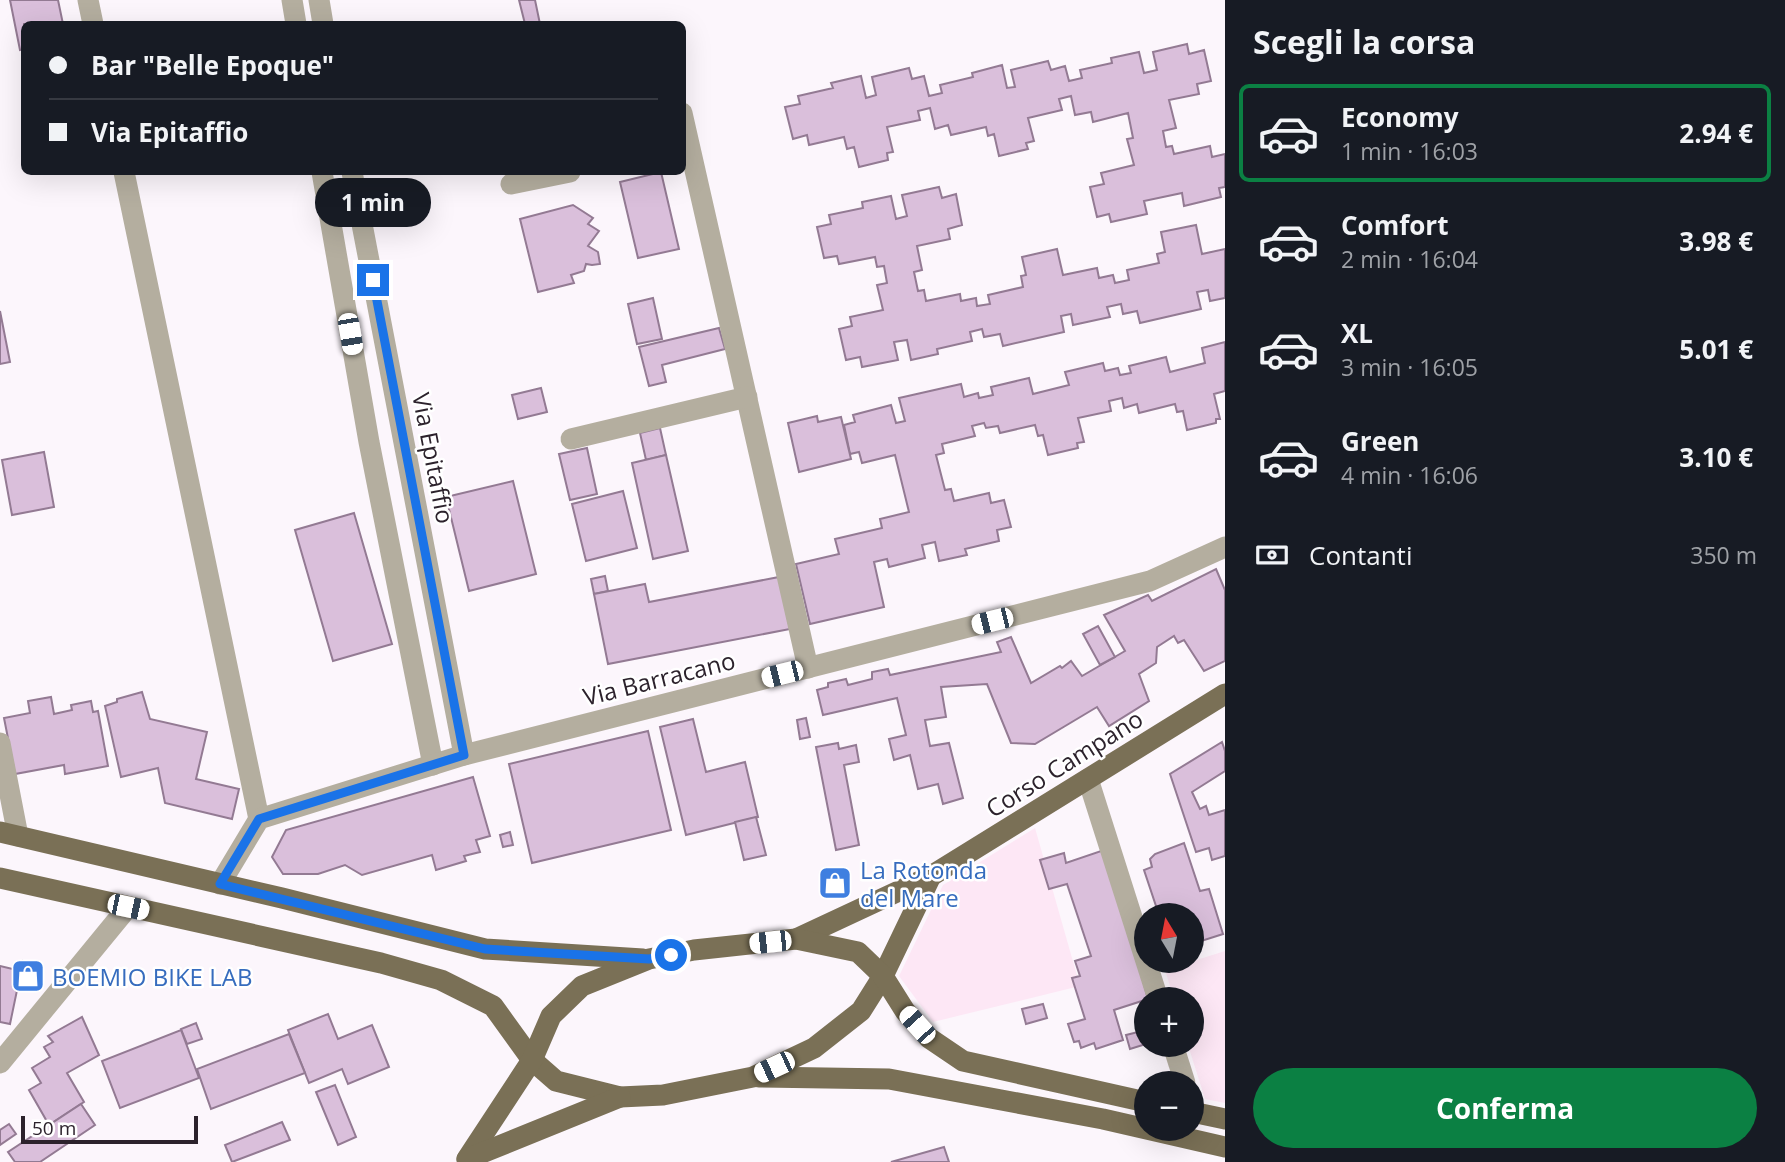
<!DOCTYPE html>
<html lang="it">
<head>
<meta charset="utf-8">
<style>
  :root { --surface:#171b24; --page:#20242c; --text:#f1f3f6; --muted:#9ea1a6; --line:#363941; --accent:#0b8043 }
  body { margin:0; font-family:"Open Sans",sans-serif; background:var(--page); color:var(--text); height:100vh; display:flex; flex-direction:column; font-size:26px; white-space:nowrap }
  * { box-sizing:border-box; margin:0 }
  p { font-size:23px; color:var(--muted) }
  .icon { flex:none; width:38px; height:38px; fill:none; stroke:currentColor; stroke-width:2; stroke-linecap:round; stroke-linejoin:round }
  .map { position:relative; flex:1; overflow:hidden }
  .sheet { display:flex; flex-direction:column; background:var(--surface); width:560px }
  .sheet>* { flex:none }
  .top-card { position:absolute; left:21px; top:21px; width:665px; height:154px; border-radius:10px; box-shadow:0 7px 28px #0002; display:grid; align-content:center; height:154px; padding:0 28px; background:var(--surface) }
  .needle { width:46px; rotate:350deg }
  .controls { position:absolute; left:1134px; top:903px; display:grid; gap:14px }
  .controls a { display:grid; place-items:center; width:70px; height:70px; border-radius:50%; background:var(--surface); box-shadow:0 7px 28px #0002; font-size:35px }
  .scale { position:absolute; left:21px; bottom:18px; width:177px; box-sizing:border-box; padding-left:7px; border:4px solid #2c222c; border-top:0; font-size:19px; line-height:24px; white-space:nowrap; color:#2c222c; -webkit-text-stroke:5px #fff; paint-order:stroke }
  .end { position:absolute; width:32px; height:32px; margin:-16px; border:9px solid #1a73e8; background:#fff; box-shadow:0 0 0 4px #fff }
  .from { border-radius:50% }
  .bubble { position:absolute; height:49px; border-radius:24px; background:var(--surface); box-shadow:0 7px 28px #0002; font-size:23px; font-weight:700; line-height:49px; text-align:center }
  .car { position:absolute; width:21px; height:42px; margin:-21px -10px; border-radius:9px; box-shadow:0 0 5px 2px #0007; background:linear-gradient(#fff 24%,#345 0 40%,#fff 0 76%,#345 0 86%,#fff 0) }
  .top-card b { display:flex; align-items:center; gap:24px; height:66px; font-size:26px }
  .top-card b+b { border-top:2px solid var(--line) }
  .top-card i { width:18px; height:18px; background:var(--text) }
  ul { padding:0; list-style:none }
  li { display:flex; align-items:center; gap:21px; height:98px; margin:0 14px 10px; padding:0 14px; border:4px solid transparent; border-radius:10px }
  li div { flex:1 }
  li b { display:block; font-size:26px }
  li em { font-style:normal; font-weight:700 }
  li.active { border-color:var(--accent) }
  li>.icon { width:63px; height:63px; stroke-width:1.5 }
  h2 { padding:0 28px; font-size:32px; line-height:84px }
  .pay { display:flex; align-items:center; gap:18px; height:77px; padding:0 28px; font-size:26px }
  .pay p { margin-inline-start:auto }
  .action { display:flex; gap:14px; margin-top:auto; padding:14px 28px }
  .action a { flex:1; height:80px; border-radius:42px; background:var(--accent); color:#fff; font-size:28px; font-weight:700; line-height:80px; text-align:center }
  main { display:flex; flex:1; min-height:0 }
  .map>svg:first-child { display:block }
</style>
</head>
<body>
<main>
<div class="map">
<svg width="1225" height="1162" viewBox="0 0 1225 1162">
  <rect width="100%" height="100%" fill="#fcf6fc"/>
  <g fill="#fde7f5">
    <polygon points="1035,828 1080,986 933,1022 899,976 943,885"/>
    <polygon points="1225,951 1225,1103 1205,1099 1188,1045 1192,1045 1192,999 1174,999 1165,970"/>
  </g>
  <g fill="#dabfdb" stroke="#937a93" stroke-width="2">
    <polygon points="10,0 58,0 63,24 24,24 24,49 20,50"/>
    <polygon points="519,0 535,0 540,24 525,24"/>
    <polygon points="1187,44 1189,54 1204,50 1211,81 1197,84 1199,94 1169,100 1176,128 1163,131 1166,147 1172,146 1174,154 1210,146 1212,157 1225,154 1225,187 1219,188 1221,197 1184,206 1182,193 1144,201 1147,214 1111,222 1109,214 1097,217 1090,187 1104,184 1101,173 1134,165 1127,139 1133,138 1128,113 1093,122 1091,112 1075,115 1071,96 1059,99 1062,110 1028,118 1034,141 1026,143 1028,149 999,156 994,134 988,136 986,127 951,135 948,125 935,129 930,108 918,111 920,120 887,127 893,152 887,153 888,160 859,167 854,147 847,149 844,137 809,145 807,135 793,139 785,107 800,104 798,96 833,88 831,83 861,76 866,98 876,95 872,77 909,68 912,79 924,76 929,96 942,93 940,85 973,77 972,73 1002,65 1007,88 1015,87 1011,70 1048,61 1051,70 1065,66 1069,81 1082,78 1080,70 1112,63 1111,58 1139,52 1144,73 1157,70 1153,52"/>
    <polygon points="661,172 679,249 638,258 620,182"/>
    <polygon points="939,187 942,198 956,194 962,225 948,229 950,239 917,246 922,270 914,272 918,291 924,290 926,301 960,294 961,301 976,298 977,306 990,304 988,295 1023,287 1021,276 1026,275 1022,257 1057,249 1063,275 1097,268 1099,278 1113,275 1115,283 1129,280 1127,270 1159,263 1157,254 1165,252 1161,232 1196,225 1202,254 1225,249 1225,298 1210,301 1208,290 1197,292 1201,309 1140,323 1137,311 1123,314 1121,304 1107,307 1110,317 1073,325 1071,314 1061,316 1064,332 1003,346 1000,334 984,337 982,329 970,332 972,341 937,349 938,354 911,360 907,340 894,342 898,360 862,367 860,357 846,360 839,329 852,326 850,317 883,310 877,285 887,283 884,266 877,267 875,257 839,264 837,256 824,258 817,227 831,224 829,215 863,208 862,202 891,196 896,219 907,216 902,195"/>
    <polygon points="573,205 593,218 588,224 599,231 588,246 598,252 600,264 592,265 586,264 584,271 571,275 574,283 538,292 520,219"/>
    <polygon points="653,298 662,339 637,344 628,304"/>
    <polygon points="0,311 10,362 0,364"/>
    <polygon points="719,328 725,349 662,365 666,382 649,386 639,347"/>
    <polygon points="1225,342 1225,391 1214,394 1220,419 1216,419 1216,423 1187,430 1183,411 1177,412 1175,404 1139,413 1137,404 1124,408 1122,398 1109,401 1111,411 1078,418 1084,442 1077,443 1078,448 1048,455 1043,435 1038,436 1035,425 1000,433 998,426 986,428 984,423 972,426 975,436 942,444 944,453 936,455 945,490 951,489 954,501 989,493 991,503 1004,500 1011,527 997,530 999,541 965,549 967,555 939,561 935,542 922,545 925,558 889,567 887,559 874,562 884,607 810,624 796,564 839,554 835,539 882,528 880,519 909,512 895,455 862,463 859,452 850,454 844,425 855,422 853,415 891,405 896,423 905,421 899,398 961,384 964,397 978,393 979,398 993,395 991,387 1029,378 1033,394 1069,385 1065,372 1103,363 1105,371 1118,368 1120,375 1131,373 1129,366 1166,357 1170,372 1205,363 1202,348"/>
    <polygon points="541,388 547,412 518,419 512,395"/>
    <polygon points="817,416 818,422 841,417 851,459 799,472 788,423"/>
    <polygon points="660,428 666,455 646,460 640,433"/>
    <polygon points="587,448 597,494 570,500 559,454"/>
    <polygon points="44,452 54,507 12,515 2,460"/>
    <polygon points="666,455 688,551 653,559 632,463"/>
    <polygon points="513,481 536,574 469,591 446,497"/>
    <polygon points="623,491 637,548 586,561 572,504"/>
    <polygon points="354,513 392,644 333,661 295,530"/>
    <polygon points="1216,569 1225,590 1225,661 1204,671 1184,640 1178,643 1174,636 1157,647 1156,663 1139,674 1149,701 1109,726 1097,707 1035,744 1011,743 987,684 941,687 946,717 925,720 930,746 949,743 963,798 943,804 938,784 918,789 910,755 894,760 889,739 906,735 897,698 823,715 817,690 828,687 828,683 846,679 848,685 872,679 872,672 888,669 890,675 1001,652 997,642 1011,637 1031,683 1060,666 1062,668 1071,661 1082,676 1125,651 1104,615 1148,595 1152,601"/>
    <polygon points="605,576 608,591 594,594 591,579"/>
    <polygon points="779,577 790,629 608,664 594,594 645,584 649,602"/>
    <polygon points="1098,626 1115,657 1100,665 1083,634"/>
    <polygon points="142,692 150,719 207,732 196,779 239,789 232,819 165,803 158,768 121,777 105,706 117,702 117,699"/>
    <polygon points="51,697 54,714 72,710 71,705 91,701 93,712 98,711 108,766 65,774 64,765 15,774 4,718 30,713 28,701"/>
    <polygon points="806,718 810,737 800,739 797,720"/>
    <polygon points="693,719 706,772 745,762 758,817 686,835 660,727"/>
    <polygon points="648,731 671,830 532,863 509,764"/>
    <polygon points="1222,742 1225,751 1225,771 1192,792 1200,809 1206,806 1209,815 1225,810 1225,856 1212,860 1209,848 1196,852 1170,774"/>
    <polygon points="838,743 839,749 856,745 859,762 844,765 859,845 836,850 816,747"/>
    <polygon points="473,777 490,836 476,840 480,852 464,856 466,861 436,870 432,855 362,875 345,865 318,874 283,874 272,857 286,830"/>
    <polygon points="756,817 766,855 744,860 735,822"/>
    <polygon points="510,832 513,845 503,847 500,835"/>
    <polygon points="1184,843 1200,891 1209,889 1223,934 1192,944 1192,915 1159,915 1144,870 1152,867 1150,859 1155,854"/>
    <polygon points="1107,849 1148,999 1114,1010 1123,1040 1096,1049 1094,1043 1081,1048 1079,1041 1074,1042 1068,1024 1085,1019 1072,978 1080,976 1075,961 1091,956 1067,884 1049,889 1040,860 1064,853 1066,863"/>
    <polygon points="23,961 39,965 35,985 19,981"/>
    <polygon points="0,966 21,971 10,1024 0,1022"/>
    <polygon points="1043,1004 1047,1018 1026,1024 1022,1009"/>
    <polygon points="328,1014 338,1039 372,1025 389,1067 348,1084 342,1069 309,1083 288,1030"/>
    <polygon points="82,1017 99,1055 67,1073 84,1102 49,1125 29,1090 41,1083 32,1068 50,1057 44,1047 53,1042 48,1036"/>
    <polygon points="196,1023 202,1039 187,1044 181,1029"/>
    <polygon points="181,1030 199,1078 120,1108 102,1061"/>
    <polygon points="1146,1030 1146,1044 1130,1049 1126,1035"/>
    <polygon points="289,1034 305,1073 211,1109 197,1069"/>
    <polygon points="335,1085 356,1137 338,1145 316,1092"/>
    <polygon points="81,1104 95,1125 40,1162 15,1162 8,1152"/>
    <polygon points="282,1122 290,1140 232,1162 225,1145"/>
    <polygon points="9,1124 16,1134 0,1145 0,1130"/>
    <polygon points="944,1147 949,1162 891,1162"/>
  </g>
  <g fill="none" stroke-linecap="round" stroke-linejoin="round">
    <g stroke="#b4ae9f" stroke-width="21">
      <polyline points="88,0 93,24"/>
      <polyline points="292,0 296,24"/>
      <polyline points="319,0 323,24"/>
      <polyline points="682,113 808,668"/>
      <polyline points="124,172 259,819"/>
      <polyline points="322,172 369,442 433,765"/>
      <polyline points="352,172 464,755"/>
      <polyline points="511,184 570,172"/>
      <polyline points="571,439 747,397"/>
      <polyline points="0,743 18,836"/>
      <polyline points="1088,779 1158,999"/>
      <polyline points="220,884 259,819 464,755 1150,581 1225,547"/>
      <polyline points="1173,1045 1185,1083"/>
      <polyline points="0,1063 128,907"/>
    </g>
    <g stroke="#7a7056" stroke-width="21">
      <polyline points="0,832 282,898 485,949 643,959"/>
      <polyline points="0,878 381,963 441,980 493,1006 532,1060 556,1081 620,1097 663,1095 753,1077 814,1048 861,1011 883,976 931,876"/>
      <polyline points="796,939 931,876 1225,694"/>
      <polyline points="759,1077 889,1079 1103,1119 1225,1147"/>
      <polyline points="1192,1112 1225,1119"/>
      <polyline points="467,1159 532,1060 551,1016 582,986 649,959 694,950 796,939 858,952 883,976 905,1011 929,1038 963,1061 1146,1102"/>
      <polyline points="467,1159 620,1097"/>
    </g>
  </g>
  <g fill="none" stroke-linecap="round" stroke-linejoin="round">
    <polyline stroke="#1a73e8" stroke-width="9" points="373,280 464,755 259,819 220,884 485,949 649,959 671,955"/>
  </g>
  <defs>
    <symbol id="shop-square" viewBox="-11 -11 22 22"><rect x="-9" y="-9" width="18" height="18" rx="4" fill="#3f7fe0" stroke="#fff"/><path d="M-5-2.5h2.3a2.7 3.5 0 0 1 5.4 0H5L5.5 6h-11ZM-1.5-2.5h3a1.5 2.3 0 0 0-3 0Z" fill="#fff"/></symbol>
  </defs>
  <g fill-rule="evenodd">
    <use href="#shop-square" x="816" y="864" width="38" height="38"/>
    <use href="#shop-square" x="9" y="957" width="38" height="38"/>
  </g>
  <g text-anchor="middle" dominant-baseline="central" stroke-width="5" stroke-linejoin="round" paint-order="stroke">
    <g font-size="24" fill="#2c222c" stroke="#fff">
      <text transform="translate(434 458) rotate(79)">Via Epitaffio</text>
      <text transform="translate(659 678) rotate(-14)">Via Barracano</text>
      <text transform="translate(1064 763) rotate(-32)">Corso Campano</text>
    </g>
    <g font-size="24" fill="#366cbe" stroke="#fff" text-anchor="start">
      <text x="860" y="869">La Rotonda<tspan x="860" dy="28">del Mare</tspan></text>
      <text x="52" y="976">BOEMIO BIKE LAB</text>
    </g>
  </g>
</svg>
<div class="controls">
<a><svg class="needle" viewBox="-14 -14 28 28"><path d="M0-13l5 13h-10z" fill="#e53935"/><path d="M0 13l5-13h-10z" fill="#9ea1a6"/></svg></a>
<a>+</a>
<a>−</a>
</div>
<div class="scale">50 m</div>
<i class="end from" style="left:671px;top:955px"></i>
<i class="end" style="left:373px;top:280px"></i>
<div class="bubble" style="left:315px;top:178px;width:116px">1 min</div>
<i class="car" style="left:350px;top:334px;rotate:170deg"></i>
<i class="car" style="left:992px;top:621px;rotate:256deg"></i>
<i class="car" style="left:782px;top:674px;rotate:256deg"></i>
<i class="car" style="left:128px;top:907px;rotate:102deg"></i>
<i class="car" style="left:770px;top:942px;rotate:264deg"></i>
<i class="car" style="left:917px;top:1025px;rotate:318deg"></i>
<i class="car" style="left:774px;top:1067px;rotate:245deg"></i>
<div class="top-card">
<b><i class="from"></i>Bar &quot;Belle Epoque&quot;</b>
<b><i></i>Via Epitaffio</b>
</div>
</div>
<section class="sheet">
<h2>Scegli la corsa</h2>
<ul>
<li class="active"><svg class="icon" aria-label="car" viewBox="0 0 24 24"><path d="M5 17H2v-5l4-1 3-4h7l3 4 3 1v5h-3M9 17h6M6 11h13"/><circle cx="7" cy="17" r="2"/><circle cx="17" cy="17" r="2"/></svg><div><b>Economy</b><p>1 min · 16:03</p></div><em>2.94 €</em></li>
<li><svg class="icon" aria-label="car" viewBox="0 0 24 24"><path d="M5 17H2v-5l4-1 3-4h7l3 4 3 1v5h-3M9 17h6M6 11h13"/><circle cx="7" cy="17" r="2"/><circle cx="17" cy="17" r="2"/></svg><div><b>Comfort</b><p>2 min · 16:04</p></div><em>3.98 €</em></li>
<li><svg class="icon" aria-label="car" viewBox="0 0 24 24"><path d="M5 17H2v-5l4-1 3-4h7l3 4 3 1v5h-3M9 17h6M6 11h13"/><circle cx="7" cy="17" r="2"/><circle cx="17" cy="17" r="2"/></svg><div><b>XL</b><p>3 min · 16:05</p></div><em>5.01 €</em></li>
<li><svg class="icon" aria-label="car" viewBox="0 0 24 24"><path d="M5 17H2v-5l4-1 3-4h7l3 4 3 1v5h-3M9 17h6M6 11h13"/><circle cx="7" cy="17" r="2"/><circle cx="17" cy="17" r="2"/></svg><div><b>Green</b><p>4 min · 16:06</p></div><em>3.10 €</em></li>
</ul>
<div class="pay"><svg class="icon" aria-label="cash" viewBox="0 0 24 24"><path d="M3 7h18v10H3z"/><circle cx="12" cy="12" r="2"/></svg>Contanti<p>350 m</p></div>
<div class="action"><a>Conferma</a></div>
</section>
</main>
</body>
</html>
